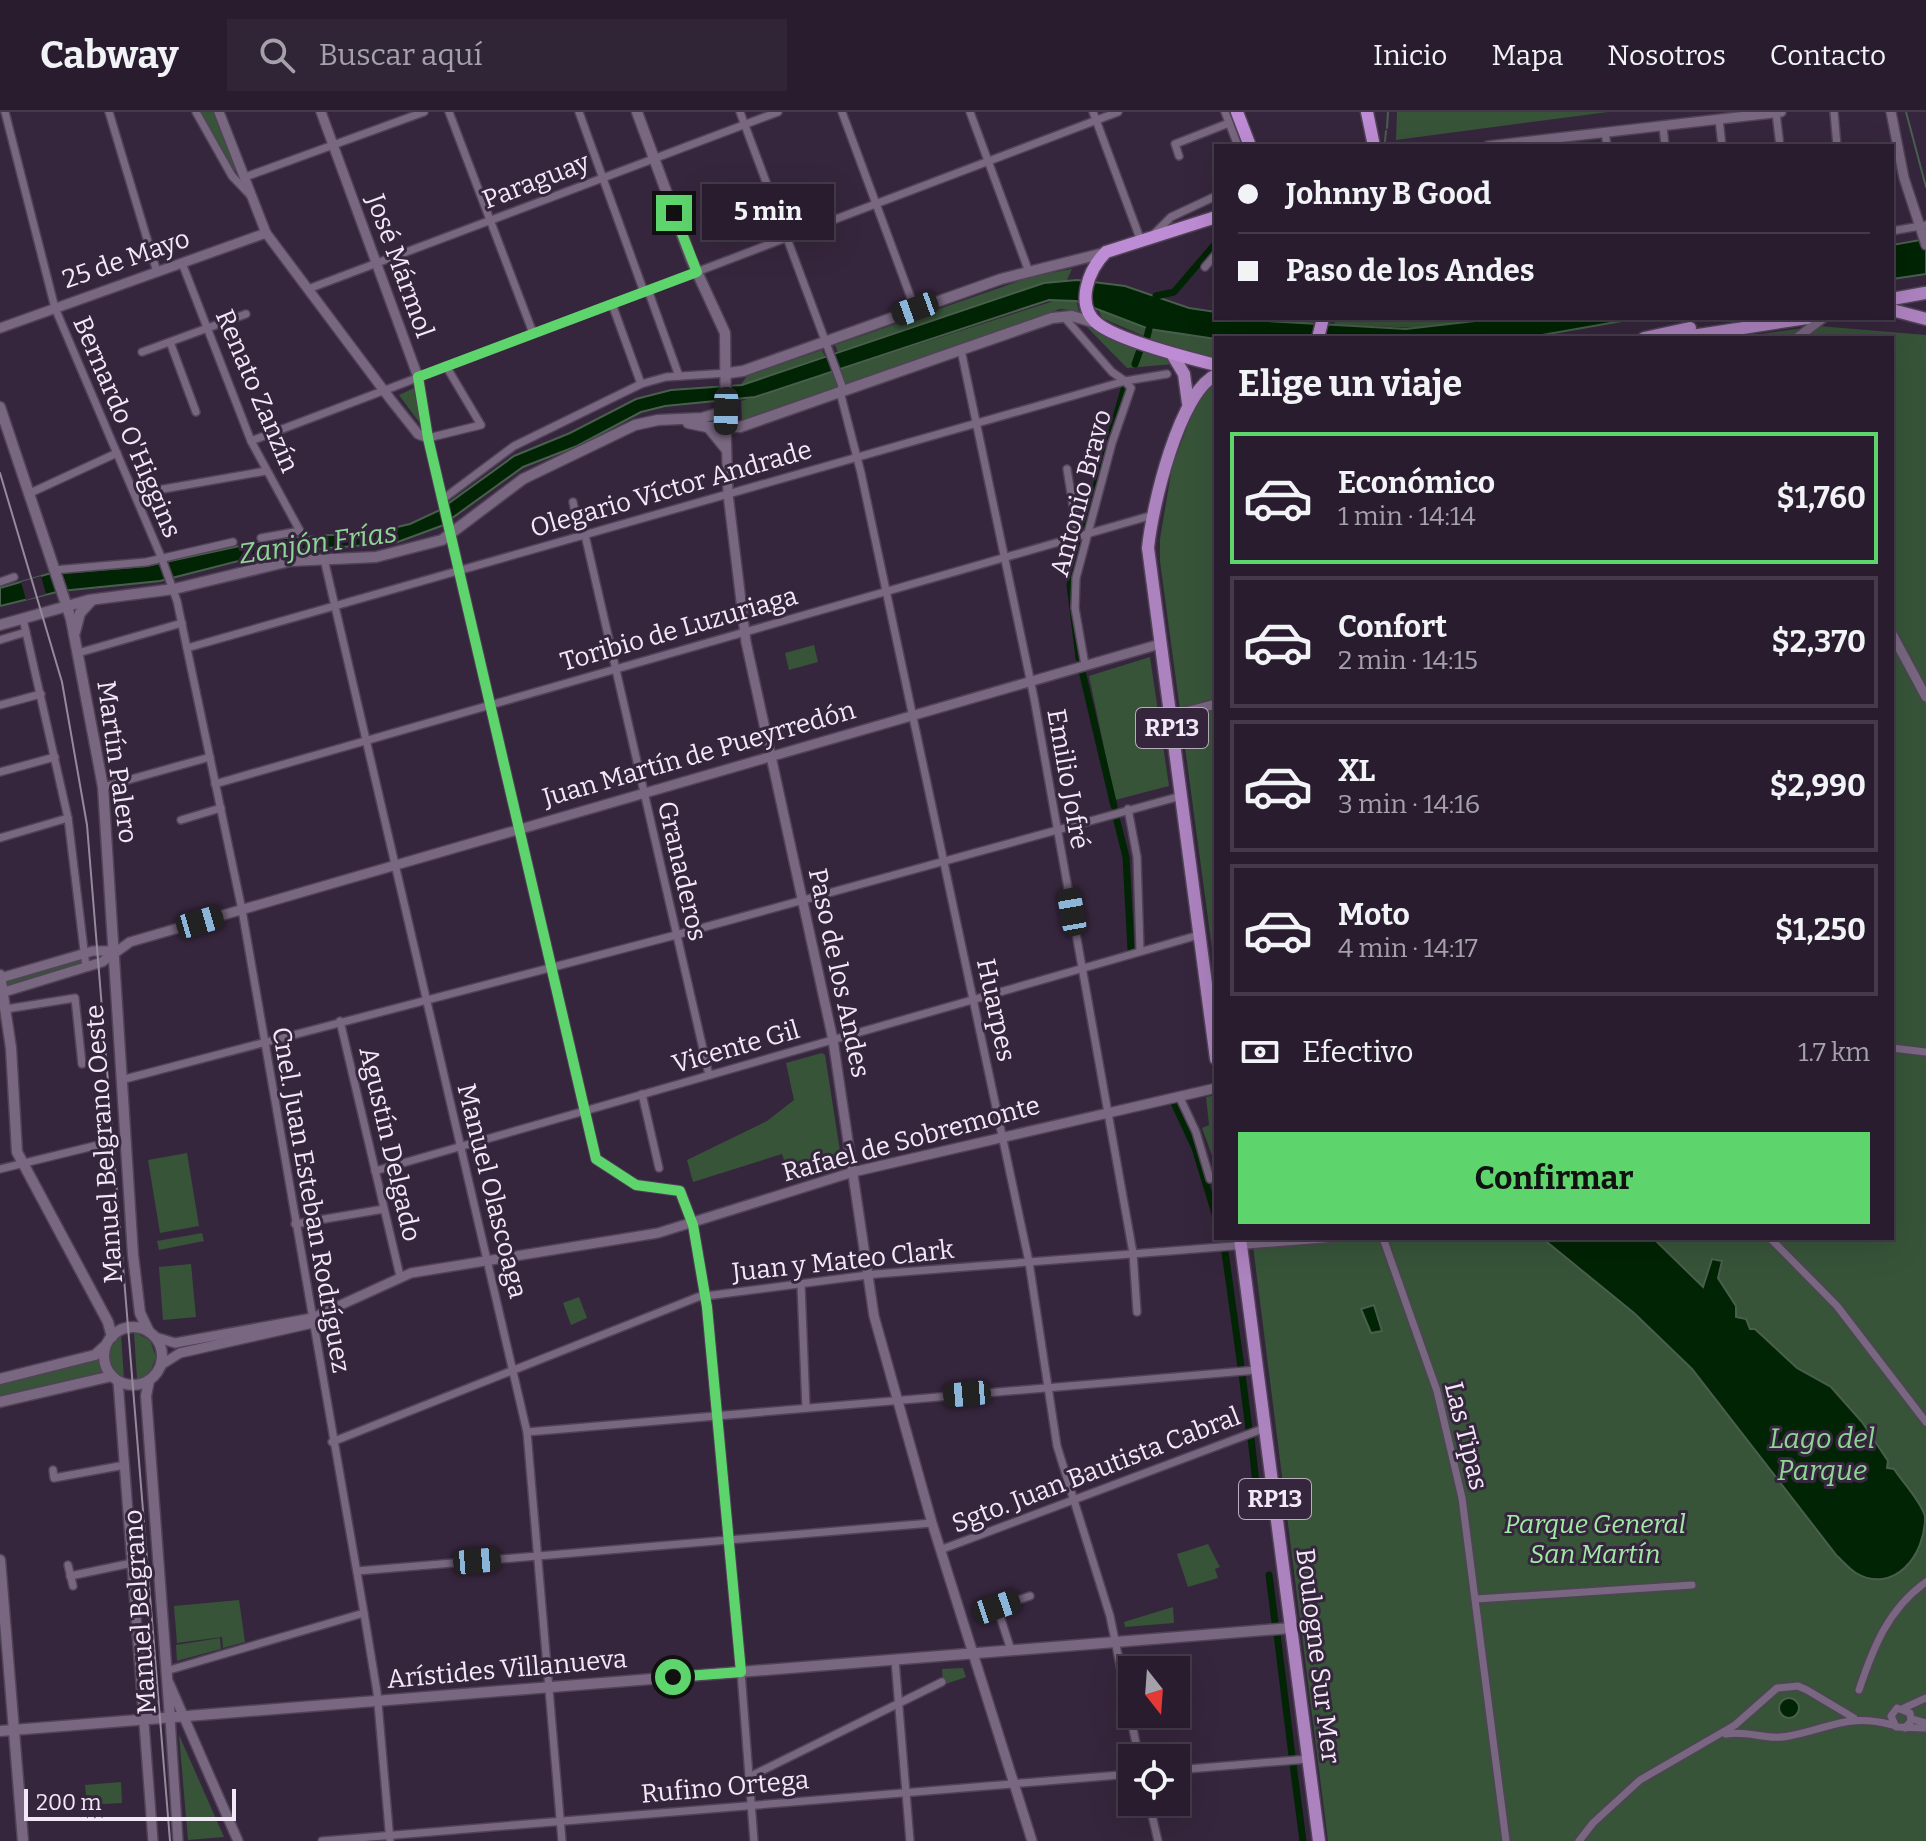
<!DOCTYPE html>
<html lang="es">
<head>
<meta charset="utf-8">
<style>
  :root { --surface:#281c2e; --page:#302536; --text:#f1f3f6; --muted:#a5a1aa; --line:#443a4a; --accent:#5ed56c }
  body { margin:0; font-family:Bitter,serif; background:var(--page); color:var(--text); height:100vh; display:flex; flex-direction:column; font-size:30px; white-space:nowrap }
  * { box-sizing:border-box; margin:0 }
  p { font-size:26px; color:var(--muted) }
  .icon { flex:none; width:44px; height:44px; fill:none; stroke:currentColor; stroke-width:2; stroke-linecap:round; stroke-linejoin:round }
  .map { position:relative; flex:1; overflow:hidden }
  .details { position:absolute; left:1214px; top:224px; width:680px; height:904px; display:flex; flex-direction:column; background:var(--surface); border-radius:0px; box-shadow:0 8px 32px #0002,0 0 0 2px var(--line) }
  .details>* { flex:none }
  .banner { position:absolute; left:1214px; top:32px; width:680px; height:176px; border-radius:0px; box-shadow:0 8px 32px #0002,0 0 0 2px var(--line); display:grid; align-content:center; height:176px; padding:0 24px; background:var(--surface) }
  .needle { width:52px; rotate:163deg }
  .tools { position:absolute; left:1118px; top:1544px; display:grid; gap:16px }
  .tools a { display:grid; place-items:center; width:72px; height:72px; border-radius:0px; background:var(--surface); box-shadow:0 8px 32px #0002,0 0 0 2px var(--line); font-size:40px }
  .scale { position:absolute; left:24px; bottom:20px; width:212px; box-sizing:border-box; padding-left:8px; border:4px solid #f3e8f7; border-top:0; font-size:22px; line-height:28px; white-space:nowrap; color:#f3e8f7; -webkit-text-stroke:6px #36263d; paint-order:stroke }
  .end { position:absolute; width:36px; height:36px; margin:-18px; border:10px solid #5ed56c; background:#111; box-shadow:0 0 0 4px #111 }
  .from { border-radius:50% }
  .bubble { position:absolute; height:56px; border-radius:0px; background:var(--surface); box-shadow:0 8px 32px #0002,0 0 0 2px var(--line); font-size:26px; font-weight:700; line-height:56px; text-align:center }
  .car { position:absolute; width:24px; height:48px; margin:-24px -12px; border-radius:10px; box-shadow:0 0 6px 2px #0007; background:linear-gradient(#222 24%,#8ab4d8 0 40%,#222 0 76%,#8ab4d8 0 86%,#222 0) }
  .banner b { display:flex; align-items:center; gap:28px; height:76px; font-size:30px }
  .banner b+b { border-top:2px solid var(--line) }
  .banner i { width:20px; height:20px; background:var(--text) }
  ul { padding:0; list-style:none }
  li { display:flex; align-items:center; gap:24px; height:132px; margin:0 16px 12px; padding:0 8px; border:4px solid var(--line); border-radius:0px }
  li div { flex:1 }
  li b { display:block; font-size:30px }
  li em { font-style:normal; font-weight:700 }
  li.on { border-color:var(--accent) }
  li>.icon { width:72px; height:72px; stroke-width:1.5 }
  h2 { padding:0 24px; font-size:36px; line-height:96px }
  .pay { display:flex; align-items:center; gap:20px; height:88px; padding:0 24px; font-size:30px }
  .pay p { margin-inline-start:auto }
  .primary-button { display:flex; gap:16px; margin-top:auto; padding:16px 24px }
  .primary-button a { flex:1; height:92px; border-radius:0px; background:var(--accent); color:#111; font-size:32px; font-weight:700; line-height:92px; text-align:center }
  header { display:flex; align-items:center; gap:48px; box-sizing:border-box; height:112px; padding:0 40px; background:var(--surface); border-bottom:2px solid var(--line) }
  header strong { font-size:38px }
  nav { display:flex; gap:44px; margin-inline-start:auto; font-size:28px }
  .search { width:560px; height:72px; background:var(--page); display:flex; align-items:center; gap:20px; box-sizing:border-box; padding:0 28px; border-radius:0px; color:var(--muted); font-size:30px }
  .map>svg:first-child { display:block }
</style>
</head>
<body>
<header>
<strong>Cabway</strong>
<div class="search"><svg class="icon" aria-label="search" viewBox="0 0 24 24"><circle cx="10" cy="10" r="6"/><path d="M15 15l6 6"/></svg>Buscar aquí</div>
<nav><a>Inicio</a><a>Mapa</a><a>Nosotros</a><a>Contacto</a></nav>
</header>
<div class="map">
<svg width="1926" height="1729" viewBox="0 0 1926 1729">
  <rect width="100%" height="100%" fill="#36263d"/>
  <g fill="#375439">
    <polygon points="201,0 214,0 237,58 233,59"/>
    <polygon points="1397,0 1608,0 1396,28"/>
    <polygon points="1072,157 1067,168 1020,179 839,243 835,233 1034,164"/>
    <polygon points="1057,188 1076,189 1079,199 1060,197 742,308 741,289"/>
    <polygon points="1097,195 1149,217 1216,227 1216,247 1153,228 1102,206"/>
    <polygon points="1336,206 1501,206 1428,216 1334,213"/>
    <polygon points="1085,213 1168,246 1174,252 1127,256"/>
    <polygon points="1819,214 1926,223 1926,1729 1328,1729 1252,1126 1892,1126 1892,226 1731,226"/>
    <polygon points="822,238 826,247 740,274 747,264"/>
    <polygon points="1216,267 1216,866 1160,449 1160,427 1172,355 1202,275"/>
    <polygon points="414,276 422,314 399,283"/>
    <polygon points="814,533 818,550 789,558 785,541"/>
    <polygon points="1150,545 1169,674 1115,688 1089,564"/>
    <polygon points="82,843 82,853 0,879 0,870"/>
    <polygon points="822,941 825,943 842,1052 791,1069 782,1042 693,1070 687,1048 767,1009 794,988 786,951"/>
    <polygon points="1215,983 1216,1063 1215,1063 1213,1046 1202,1016 1209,1013 1206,985"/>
    <polygon points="187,1041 199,1114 160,1121 148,1048"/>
    <polygon points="202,1121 204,1129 159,1138 157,1129"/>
    <polygon points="191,1152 196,1205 163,1208 159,1155"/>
    <polygon points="579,1185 587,1206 571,1213 563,1191"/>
    <polygon points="134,1220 150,1228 156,1245 150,1261 137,1268"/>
    <path d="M121,1223L124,1267C106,1257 104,1236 121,1223Z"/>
    <polygon points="99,1248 102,1260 0,1284 0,1273"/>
    <polygon points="1208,1432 1220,1455 1215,1457 1218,1466 1188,1475 1177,1442"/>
    <polygon points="239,1488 245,1530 223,1536 222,1525 177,1531 174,1494"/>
    <polygon points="1173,1495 1174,1511 1125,1515 1124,1510"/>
    <polygon points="220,1526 221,1537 177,1549 176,1533"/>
    <polygon points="963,1556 966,1565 943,1573 942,1557"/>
    <polygon points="179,1623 224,1725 188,1728"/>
    <polygon points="121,1670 122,1691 87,1693 85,1673"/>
  </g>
  <g fill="#002404" stroke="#495f4d" stroke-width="2">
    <polygon points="1926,127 1926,162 1892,167 1892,133"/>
    <polygon points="1077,168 1125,174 1189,196 1216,200 1216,206 1406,217 1501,206 1639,206 1525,226 1216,227 1149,217 1076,189 1049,188 755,285 665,294 641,300 577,334 523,355 441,414 395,431 274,440 160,469 61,479 0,494 0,476 48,462 147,454 272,427 376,420 410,412 438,399 514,344 570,321 636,287 671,278 742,273 1044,171"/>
    <path d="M1542,1126H1653L1703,1175L1712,1147L1722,1149L1718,1166L1736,1194V1205L1746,1207L1750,1217H1755L1797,1256L1831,1275L1862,1310L1888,1349L1887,1356L1894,1357C1903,1371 1920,1388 1925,1404C1926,1444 1893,1483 1856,1461C1849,1457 1843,1449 1837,1444L1692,1257L1634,1201Z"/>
    <polygon points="1374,1193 1382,1219 1371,1221 1361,1197"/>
    <circle cx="1789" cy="1596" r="10"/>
  </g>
  <polygon fill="#36263d" points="41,464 46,482 26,488 21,470"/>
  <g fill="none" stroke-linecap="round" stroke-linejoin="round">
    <g stroke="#495f4d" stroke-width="2">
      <polyline points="1906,0 1926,75"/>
      <polyline points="1387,16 1388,0"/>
      <polyline points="1385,29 1386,19"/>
    </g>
    <g stroke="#002404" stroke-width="7">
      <polyline points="1156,184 1174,180 1216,131"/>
      <polyline points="1147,225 1149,217"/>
      <polyline points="1135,252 1140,238"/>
      <polyline points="1110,326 1125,274"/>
      <polyline points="1084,413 1107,338"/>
      <polyline points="1078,432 1070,473 1079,546"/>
      <polyline points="1082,559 1114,694"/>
      <polyline points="1116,705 1126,745 1131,838"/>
      <polyline points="1174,991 1195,1036 1216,1105"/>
      <polyline points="1222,1126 1223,1128"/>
      <polyline points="1225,1140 1241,1255"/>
      <polyline points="1242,1262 1249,1317"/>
      <polyline points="1251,1326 1256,1371"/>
      <polyline points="1269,1463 1275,1510"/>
      <polyline points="1277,1522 1292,1644"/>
      <polyline points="1293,1652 1303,1729"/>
    </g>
    <defs>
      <g id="minor">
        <polyline points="5,0 55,196 162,447 177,489 242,798 364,1501 377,1580 390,1729"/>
        <polyline points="109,0 157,160"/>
        <polyline points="196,0 232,64 251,84"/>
        <polyline points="449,0 533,221"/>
        <polyline points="579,0 644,180"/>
        <polyline points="740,0 842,274 840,280 861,361 1029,1150 1057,1334 1110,1504 1139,1646"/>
        <polyline points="842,0 915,197"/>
        <polyline points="970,0 1029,160"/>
        <polyline points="1093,0 1141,129"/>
        <polyline points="1225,0 1238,34"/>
        <polyline points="1834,0 1837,34"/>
        <polyline points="1776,1 1780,34"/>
        <polyline points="1719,7 1722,34"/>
        <polyline points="1663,14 1665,34"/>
        <polyline points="1605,20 1607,34"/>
        <polyline points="1179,44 1175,32 1229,11"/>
        <polyline points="245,65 424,0"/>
        <polyline points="1892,119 1926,113"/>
        <polyline points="1152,124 1171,105 1216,84"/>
        <polyline points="182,151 251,329 300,419 261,426"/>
        <polyline points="1205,155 1216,142"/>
        <polyline points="308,177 778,0"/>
        <polyline points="648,178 679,264"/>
        <polyline points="612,192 641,272"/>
        <polyline points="1064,205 1112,260 1125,269"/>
        <polyline points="170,230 196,300"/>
        <polyline points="961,238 1034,586 1133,1141 1137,1200"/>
        <polyline points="142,240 246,202"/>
        <polyline points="428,326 481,313 446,254"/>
        <polyline points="251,329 1118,0"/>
        <polyline points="1067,357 1078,424"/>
        <polyline points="28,382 117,341"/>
        <polyline points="135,382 266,359"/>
        <polyline points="443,387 514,334 641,272 666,265 728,261"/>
        <polyline points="573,390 580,424"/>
        <polyline points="585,423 709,963"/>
        <polyline points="324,447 527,1320 562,1729"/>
        <polyline points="54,458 146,450 233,430"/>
        <polyline points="0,470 14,465"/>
        <polyline points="23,507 68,706 86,855"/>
        <polyline points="0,528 26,520"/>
        <polyline points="187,536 1125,269 1167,262"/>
        <polyline points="78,541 182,511"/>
        <polyline points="1085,553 1075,496 1076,466 1112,331 1131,276 1125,269"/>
        <polyline points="0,593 41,582"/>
        <polyline points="0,660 55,645"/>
        <polyline points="215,672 1153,403"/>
        <polyline points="103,675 210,645"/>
        <polyline points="1128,697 1137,745 1140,839"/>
        <polyline points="181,708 221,696"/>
        <polyline points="0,726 68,706"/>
        <polyline points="6,897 75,886 82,952"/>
        <polyline points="340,909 400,1164"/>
        <polyline points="1892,936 1926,940"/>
        <polyline points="121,968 676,823 1181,684"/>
        <polyline points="642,982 659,1056"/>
        <polyline points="1179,984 1196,1020 1210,1067"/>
        <polyline points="0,1057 102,1032"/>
        <polyline points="375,1059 1199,823"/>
        <polyline points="295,1112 384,1097"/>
        <polyline points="1383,1126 1437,1279 1462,1386 1506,1729"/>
        <polyline points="1770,1126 1837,1194 1926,1310"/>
        <polyline points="801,1173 806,1296"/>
        <polyline points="527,1320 1257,1258"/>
        <polyline points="332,1330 698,1185 876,1162 1336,1126"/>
        <polyline points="53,1358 54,1366 125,1353"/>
        <polyline points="940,1438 1265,1316"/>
        <polyline points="68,1453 73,1474"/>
        <polyline points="357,1459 932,1411"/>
        <polyline points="70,1464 132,1451"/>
        <polyline points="1476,1487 1692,1473"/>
        <polyline points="1011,1538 997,1495 1030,1484"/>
        <polyline points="895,1548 910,1729"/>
        <polyline points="166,1559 364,1501"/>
        <polyline points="741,1560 754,1729"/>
        <path d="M1859,1578C1873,1536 1888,1497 1926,1470"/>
        <polyline points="1904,1596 1926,1586"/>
        <polyline points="1912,1607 1926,1611"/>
        <polyline points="1905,1616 1911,1609 1910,1601 1897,1596 1891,1604 1896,1615 1926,1616"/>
        <path d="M1726,1622C1748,1618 1768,1629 1789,1624C1831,1616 1847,1601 1893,1613"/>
        <polyline points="1176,1658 1309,1647"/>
        <polyline points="749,1665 942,1570"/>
        <polyline points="1149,1690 1158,1729"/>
        <polyline points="322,1729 1132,1662"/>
        <polyline points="1579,1729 1593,1711 1640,1668 1735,1613 1777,1576 1798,1574 1807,1578 1854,1606"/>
      </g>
      <g id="tertiary">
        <polyline points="219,0 266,121 391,288 418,322 428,326"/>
        <polyline points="321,0 418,265 428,326 596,1047 636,1073 680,1079 693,1113 707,1195 741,1560"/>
        <polyline points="1891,0 1904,66 1926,133"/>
        <polyline points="1488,34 1781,0"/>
        <polyline points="0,216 266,121"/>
        <polyline points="1797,226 1823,206"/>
        <polyline points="726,316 728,382 746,530 833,928 874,1204 932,1411 1032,1729"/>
        <polyline points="1892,522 1926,585"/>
        <polyline points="1170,604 1216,592"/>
        <polyline points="1,866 93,839 114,839"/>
        <polyline points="4,880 102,850 130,830 1160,532"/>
        <polyline points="155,1225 175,1231 312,1206 411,1161 658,1121 853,1060 1216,976"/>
        <polyline points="161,1253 180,1241 313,1211"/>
        <polyline points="118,1269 153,1729"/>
        <polyline points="169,1571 238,1729"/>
        <polyline points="170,1606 178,1729"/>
      </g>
      <g id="secondary">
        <polyline points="637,0 691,147 725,221 726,316"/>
        <polyline points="728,261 743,259 1001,167 1104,141"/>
        <polyline points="0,295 71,507 103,675 133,1143 140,1201 149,1220"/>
        <polyline points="688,311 707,315 740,315 1052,206 1072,204 1096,211"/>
        <polyline points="709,316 726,337"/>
        <polyline points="0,513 89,488 174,477 290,449 376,445 442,428 523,367 635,313 658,308 702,306 726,299"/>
        <polyline points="75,520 80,501 91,489"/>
        <polyline points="0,863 11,936 17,1040 108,1210 112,1225"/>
        <circle cx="133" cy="1244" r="29"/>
        <polyline points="0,1267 95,1243 105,1234"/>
        <polyline points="149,1268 146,1284 170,1606"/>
        <polyline points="0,1290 112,1264"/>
        <polyline points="0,1448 23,1729"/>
        <polyline points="0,1619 1291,1516"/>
      </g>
      <g id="primary">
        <polyline points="1892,187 1925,181"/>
        <polyline points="1892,198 1926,207"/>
        <polyline points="1644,226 1690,216"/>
        <polyline points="1679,226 1807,206"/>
        <polyline points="1172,242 1184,262 1188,291"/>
        <path d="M1216,263C1179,280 1152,395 1148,436L1216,947"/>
        <polyline points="1240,1126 1319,1729"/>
      </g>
      <g id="trunk">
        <polyline points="1237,0 1250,34"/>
        <polyline points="1367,0 1374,34"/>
        <path d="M1216,105L1106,140C1089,157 1074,193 1098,212C1119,228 1188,246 1216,253"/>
        <polyline points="1318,226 1323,206"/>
      </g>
    </defs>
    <use href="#minor" stroke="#504356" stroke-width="10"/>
    <use href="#tertiary" stroke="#504356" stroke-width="12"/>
    <use href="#secondary" stroke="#504356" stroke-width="13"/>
    <use href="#primary" stroke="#504356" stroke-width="15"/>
    <use href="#trunk" stroke="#504356" stroke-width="15"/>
    <use href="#minor" stroke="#796781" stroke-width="7"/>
    <use href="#tertiary" stroke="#796781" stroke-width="9"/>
    <use href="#secondary" stroke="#796781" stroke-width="10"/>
    <use href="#primary" stroke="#ad83bf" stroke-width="12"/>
    <use href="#trunk" stroke="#be8cd4" stroke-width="12"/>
    <polyline stroke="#96899c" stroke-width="2" points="0,361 62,570 87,713 170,1729"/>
  </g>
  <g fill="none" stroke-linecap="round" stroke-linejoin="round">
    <polyline stroke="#5ed56c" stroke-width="10" points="673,1565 741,1560 707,1195 693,1113 680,1079 636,1073 596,1047 428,326 418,265 697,160 674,101"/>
  </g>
  <g text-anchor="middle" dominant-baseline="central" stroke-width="6" stroke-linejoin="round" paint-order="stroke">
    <g fill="#36263d" stroke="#baaebf" stroke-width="2">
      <rect x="1136" y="596" width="72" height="40" rx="6"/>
      <rect x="1239" y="1367" width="72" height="40" rx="6"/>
    </g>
    <g font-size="24" font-weight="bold" fill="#f3e8f7">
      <text x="1172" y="616">RP13</text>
      <text x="1275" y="1387">RP13</text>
    </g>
    <g font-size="26" fill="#f3e8f7" stroke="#36263d">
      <text transform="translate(536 69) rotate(-21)">Paraguay</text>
      <text transform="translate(126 147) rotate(-19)">25 de Mayo</text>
      <text transform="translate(400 154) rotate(70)">José Mármol</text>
      <text transform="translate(257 279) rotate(67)">Renato Zanzín</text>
      <text transform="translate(127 315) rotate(67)">Bernardo O'Higgins</text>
      <text transform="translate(671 377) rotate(-16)">Olegario Víctor Andrade</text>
      <text transform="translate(1081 381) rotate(-75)">Antonio Bravo</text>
      <text transform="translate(679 517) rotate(-16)">Toribio de Luzuriaga</text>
      <text transform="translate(699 642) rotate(-16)">Juan Martín de Pueyrredón</text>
      <text transform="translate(117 650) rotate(82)">Martín Palero</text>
      <text transform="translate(1068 667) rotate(80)">Emilio Jofré</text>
      <text transform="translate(682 759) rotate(77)">Granaderos</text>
      <text transform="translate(839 861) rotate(78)">Paso de los Andes</text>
      <text transform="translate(996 898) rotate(78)">Huarpes</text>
      <text transform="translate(736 935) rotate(-16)">Vicente Gil</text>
      <text transform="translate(911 1027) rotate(-15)">Rafael de Sobremonte</text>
      <text transform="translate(104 1032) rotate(-94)">Manuel Belgrano Oeste</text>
      <text transform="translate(390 1032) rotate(77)">Agustín Delgado</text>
      <text transform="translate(492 1079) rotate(76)">Manuel Olascoaga</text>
      <text transform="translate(311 1088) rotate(80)">Cnel. Juan Esteban Rodríguez</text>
      <text transform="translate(843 1149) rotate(-6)">Juan y Mateo Clark</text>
      <text transform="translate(1466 1324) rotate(76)">Las Tipas</text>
      <text transform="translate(1096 1358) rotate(-21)">Sgto. Juan Bautista Cabral</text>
      <text transform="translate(140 1500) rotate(-94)">Manuel Belgrano</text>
      <text transform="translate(1318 1544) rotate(83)">Boulogne Sur Mer</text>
      <text transform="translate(507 1557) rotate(-5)">Arístides Villanueva</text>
      <text transform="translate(725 1675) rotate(-5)">Rufino Ortega</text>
    </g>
    <g font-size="26" font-style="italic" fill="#a1eaa5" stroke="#36263d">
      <text x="1595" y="1412">Parque General<tspan x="1595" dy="30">San Martín</tspan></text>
    </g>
    <g font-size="28" font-style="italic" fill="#8dd592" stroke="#36263d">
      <text transform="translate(318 431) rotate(-8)">Zanjón Frías</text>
      <text x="1822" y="1326">Lago del<tspan x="1822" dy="32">Parque</tspan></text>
    </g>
  </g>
</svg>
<div class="tools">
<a><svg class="needle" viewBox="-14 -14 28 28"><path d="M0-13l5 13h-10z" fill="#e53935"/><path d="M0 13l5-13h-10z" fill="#a5a1aa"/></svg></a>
<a><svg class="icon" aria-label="locate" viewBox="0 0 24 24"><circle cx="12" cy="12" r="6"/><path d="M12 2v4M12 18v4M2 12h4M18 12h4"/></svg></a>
</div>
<div class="scale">200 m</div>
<i class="end from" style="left:673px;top:1565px"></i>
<i class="end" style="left:674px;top:101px"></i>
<div class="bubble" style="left:702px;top:72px;width:132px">5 min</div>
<i class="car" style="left:915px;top:197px;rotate:250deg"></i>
<i class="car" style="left:726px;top:299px;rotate:181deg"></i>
<i class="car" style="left:1072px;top:800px;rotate:350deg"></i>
<i class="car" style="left:200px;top:810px;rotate:74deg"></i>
<i class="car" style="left:967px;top:1282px;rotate:265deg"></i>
<i class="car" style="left:477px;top:1449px;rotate:85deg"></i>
<i class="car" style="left:997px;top:1495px;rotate:71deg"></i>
<div class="banner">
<b><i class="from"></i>Johnny B Good</b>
<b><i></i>Paso de los Andes</b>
</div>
<section class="details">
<h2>Elige un viaje</h2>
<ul>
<li class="on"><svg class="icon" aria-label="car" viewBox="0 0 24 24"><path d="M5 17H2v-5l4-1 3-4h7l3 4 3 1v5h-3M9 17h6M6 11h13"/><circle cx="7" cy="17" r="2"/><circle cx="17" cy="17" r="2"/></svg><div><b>Económico</b><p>1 min · 14:14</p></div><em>$1,760</em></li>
<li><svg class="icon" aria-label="car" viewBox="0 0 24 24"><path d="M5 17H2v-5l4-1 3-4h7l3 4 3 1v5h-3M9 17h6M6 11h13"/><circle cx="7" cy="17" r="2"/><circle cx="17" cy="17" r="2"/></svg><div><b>Confort</b><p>2 min · 14:15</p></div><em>$2,370</em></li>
<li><svg class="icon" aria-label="car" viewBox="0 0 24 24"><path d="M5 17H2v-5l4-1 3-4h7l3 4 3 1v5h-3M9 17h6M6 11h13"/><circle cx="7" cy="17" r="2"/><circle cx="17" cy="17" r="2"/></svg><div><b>XL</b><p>3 min · 14:16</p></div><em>$2,990</em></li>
<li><svg class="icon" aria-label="car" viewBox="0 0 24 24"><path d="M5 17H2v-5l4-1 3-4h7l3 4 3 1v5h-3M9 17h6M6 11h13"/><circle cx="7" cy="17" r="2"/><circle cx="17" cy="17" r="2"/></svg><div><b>Moto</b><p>4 min · 14:17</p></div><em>$1,250</em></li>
</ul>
<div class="pay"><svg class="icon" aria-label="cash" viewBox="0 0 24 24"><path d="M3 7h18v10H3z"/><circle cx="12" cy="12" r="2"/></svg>Efectivo<p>1.7 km</p></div>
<div class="primary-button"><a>Confirmar</a></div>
</section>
</div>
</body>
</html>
